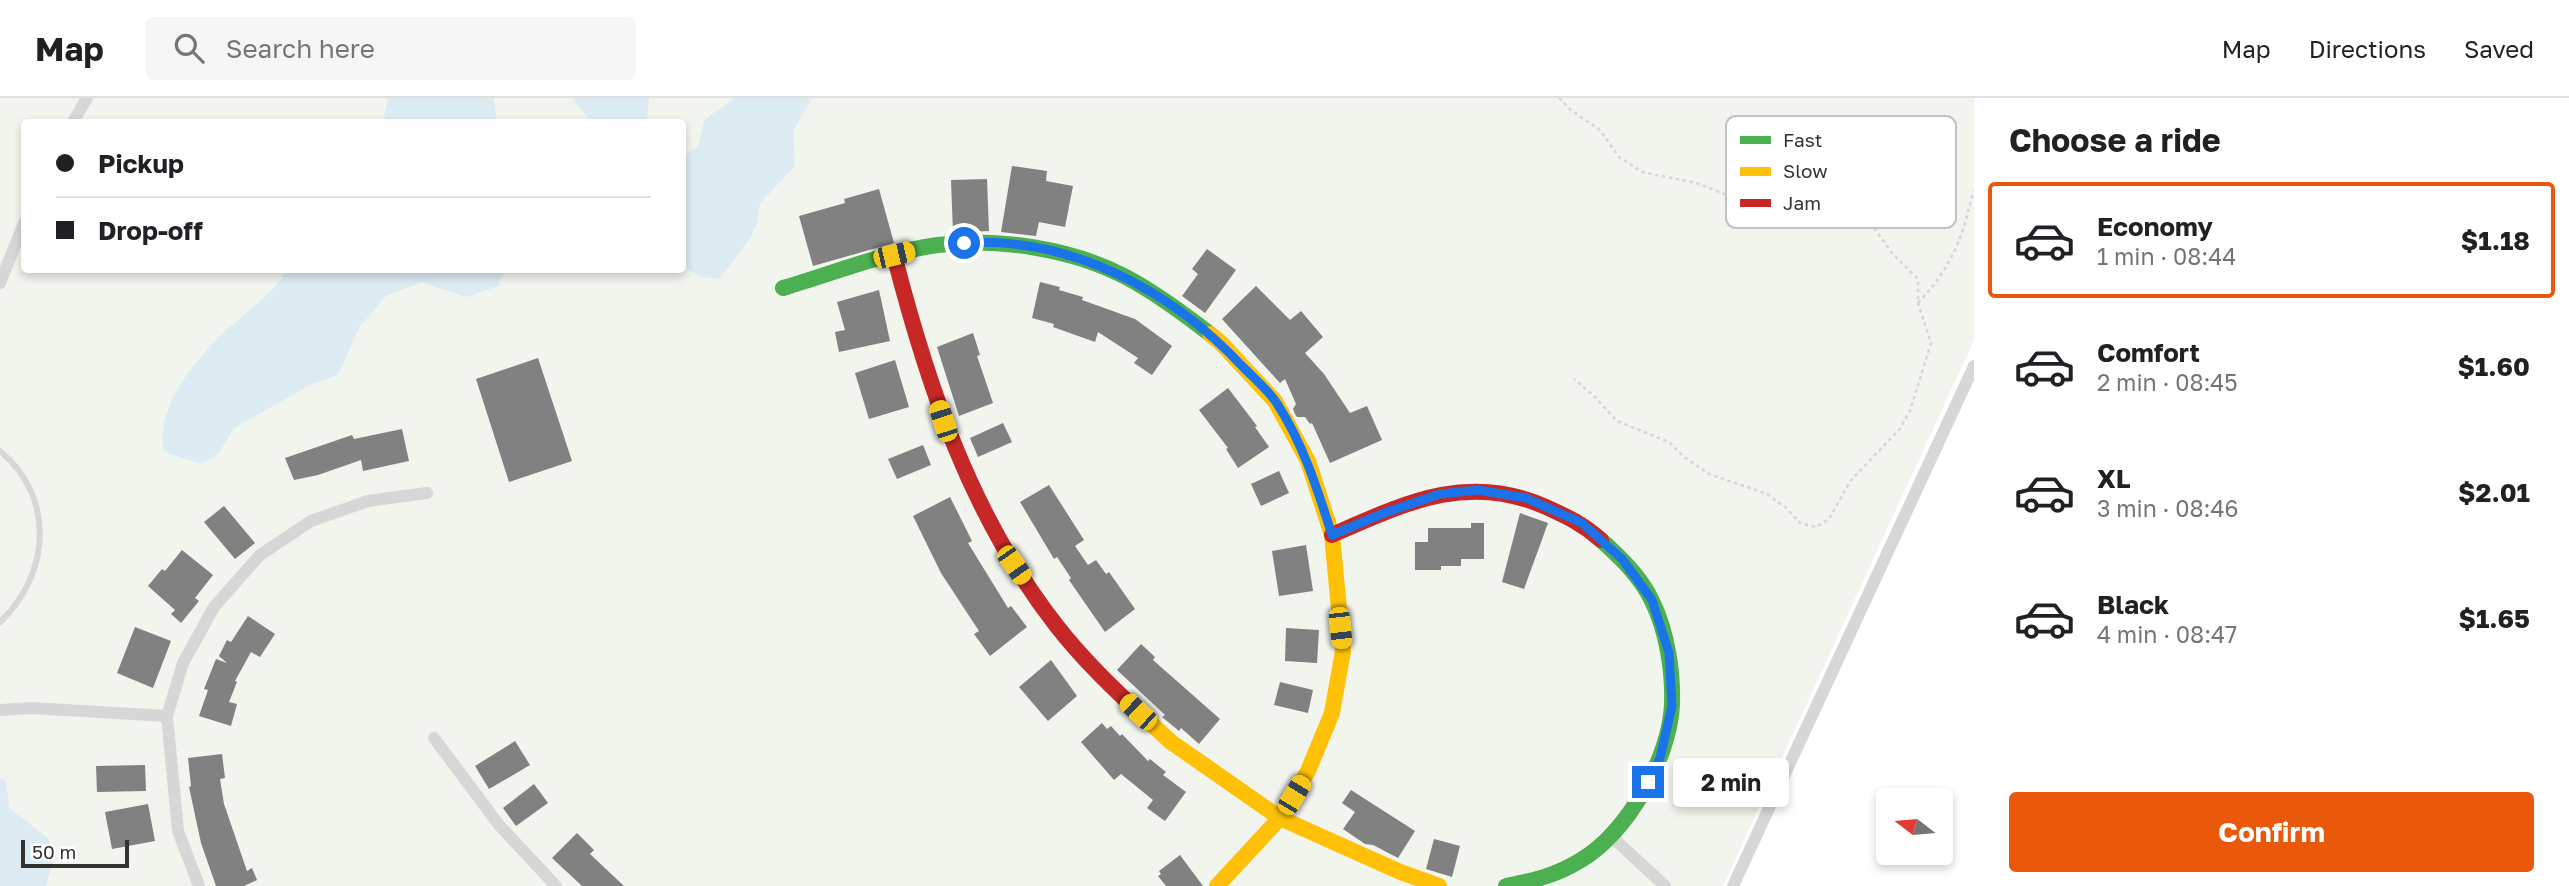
<!DOCTYPE html>
<html lang="en">
<head>
<meta charset="utf-8">
<style>
  :root { --surface:#fff; --page:#f6f6f6; --text:#202124; --muted:#757577; --line:#e0e0e0; --accent:#ea580c }
  body { margin:0; font-family:"Golos Text",sans-serif; background:var(--page); color:var(--text); height:100vh; display:flex; flex-direction:column; font-size:26px; white-space:nowrap }
  * { box-sizing:border-box; margin:0 }
  p { font-size:23px; color:var(--muted) }
  .icon { flex:none; width:38px; height:38px; fill:none; stroke:currentColor; stroke-width:2; stroke-linecap:round; stroke-linejoin:round }
  .map { position:relative; flex:1; overflow:hidden }
  .panel { display:flex; flex-direction:column; background:var(--surface); width:595px }
  .panel>* { flex:none }
  .banner { position:absolute; left:21px; top:21px; width:665px; height:154px; border-radius:7px; box-shadow:0 4px 10px #0003; display:grid; align-content:center; height:154px; padding:0 35px; background:var(--surface) }
  .needle { width:46px; rotate:286deg }
  .fabs { position:absolute; left:1876px; top:690px; display:grid; gap:14px }
  .fabs a { display:grid; place-items:center; width:77px; height:77px; border-radius:7px; background:var(--surface); box-shadow:0 4px 10px #0003; font-size:35px }
  .scale { position:absolute; left:21px; bottom:18px; width:108px; box-sizing:border-box; padding-left:7px; border:4px solid #333; border-top:0; font-size:19px; line-height:24px; white-space:nowrap; color:#333; -webkit-text-stroke:5px #fff; paint-order:stroke }
  .end { position:absolute; width:32px; height:32px; margin:-16px; border:9px solid #1a73e8; background:#fff; box-shadow:0 0 0 4px #fff }
  .from { border-radius:50% }
  .bubble { position:absolute; height:49px; border-radius:7px; background:var(--surface); box-shadow:0 4px 10px #0003; font-size:23px; font-weight:700; line-height:49px; text-align:center }
  .car { position:absolute; width:21px; height:42px; margin:-21px -10px; border-radius:9px; box-shadow:0 0 5px 2px #0007; background:linear-gradient(#f5c518 24%,#345 0 40%,#f5c518 0 76%,#345 0 86%,#f5c518 0) }
  .banner b { display:flex; align-items:center; gap:24px; height:66px; font-size:26px }
  .banner b+b { border-top:2px solid var(--line) }
  .banner i { width:18px; height:18px; background:var(--text) }
  ul { padding:0; list-style:none }
  li { display:flex; align-items:center; gap:21px; height:116px; margin:0 14px 10px; padding:0 21px; border:4px solid transparent; border-radius:7px }
  li div { flex:1 }
  li b { display:block; font-size:26px }
  li em { font-style:normal; font-weight:700 }
  li.current { border-color:var(--accent) }
  li>.icon { width:63px; height:63px; stroke-width:1.5 }
  h2 { padding:0 35px; font-size:32px; line-height:84px }
  .action { display:flex; gap:14px; margin-top:auto; padding:14px 35px }
  .action a { flex:1; height:80px; border-radius:7px; background:var(--accent); color:#fff; font-size:28px; font-weight:700; line-height:80px; text-align:center }
  header { display:flex; align-items:center; gap:42px; box-sizing:border-box; height:98px; padding:0 35px; background:var(--surface); border-bottom:2px solid var(--line) }
  header strong { font-size:33px }
  nav { display:flex; gap:38px; margin-inline-start:auto; font-size:24px }
  .search { width:490px; height:63px; background:var(--page); display:flex; align-items:center; gap:18px; box-sizing:border-box; padding:0 24px; border-radius:7px; color:var(--muted); font-size:26px }
  main { display:flex; flex:1; min-height:0 }
  .map>svg:first-child { display:block }
</style>
</head>
<body>
<header>
<strong>Map</strong>
<div class="search"><svg class="icon" aria-label="search" viewBox="0 0 24 24"><circle cx="10" cy="10" r="6"/><path d="M15 15l6 6"/></svg>Search here</div>
<nav><a>Map</a><a>Directions</a><a>Saved</a></nav>
</header>
<main>
<div class="map">
<svg width="1974" height="788" viewBox="0 0 1974 788">
  <rect width="100%" height="100%" fill="#fff"/>
  <path fill="#f1f5ed" fill-rule="evenodd" d="M0,0H1974V242L1723,788H0ZM24,24H682V172H24Z"/>
  <g fill="#ddebf3">
    <polygon points="388,0 494,0 497,24 383,24"/>
    <polygon points="571,0 649,0 647,22 646,24 592,24"/>
    <polygon points="734,0 818,0 812,1 793,33 795,68 760,105 757,125 750,141 719,181 701,179 685,170 683,163 683,58 698,49 704,22"/>
    <path d="M287,172H505L498,188L466,199L422,184L386,198L359,230L338,277L312,286L234,330L219,355L201,366L164,354C163,347 162,339 163,332C167,292 208,247 238,222C254,207 277,191 287,172Z"/>
    <polygon points="0,679 6,683 9,710 48,740 53,763 46,788 0,788"/>
  </g>
  <g fill="#818181">
    <polygon points="1012,68 1047,73 1046,83 1073,88 1065,129 1039,124 1036,138 1001,134"/>
    <polygon points="987,81 989,133 953,135 951,82"/>
    <polygon points="879,91 894,145 813,168 799,118 845,105 844,101"/>
    <polygon points="1207,151 1236,172 1205,215 1182,198 1198,176 1192,171"/>
    <polygon points="1040,184 1060,189 1059,192 1083,199 1082,202 1135,221 1172,248 1152,277 1134,265 1138,260 1098,234 1095,244 1053,229 1054,226 1032,220"/>
    <polygon points="1256,188 1290,222 1301,213 1323,239 1305,255 1324,276 1350,315 1367,308 1382,342 1330,365 1312,325 1310,326 1305,319 1297,319 1295,316 1293,311 1296,306 1285,281 1280,285 1222,221"/>
    <polygon points="879,192 890,243 839,254 835,234 845,232 837,204"/>
    <polygon points="973,235 980,257 977,258 993,305 959,318 937,249"/>
    <polygon points="538,260 572,363 509,384 476,281"/>
    <polygon points="895,262 909,309 869,321 855,275"/>
    <polygon points="1228,290 1257,328 1255,329 1269,349 1238,370 1226,351 1228,350 1199,312"/>
    <polygon points="1003,325 1012,344 978,359 970,340"/>
    <polygon points="402,331 409,363 363,373 361,362 318,377 294,382 285,360 352,337 354,341"/>
    <polygon points="923,347 931,367 897,381 888,361"/>
    <polygon points="1279,373 1289,395 1261,408 1251,386"/>
    <polygon points="1049,387 1084,442 1075,448 1088,467 1096,462 1106,476 1109,474 1135,511 1105,534 1069,482 1071,480 1057,459 1054,461 1020,404"/>
    <polygon points="950,399 972,443 968,445 1008,510 1011,508 1027,529 990,558 974,536 979,533 941,475 913,418"/>
    <polygon points="224,408 255,445 235,461 204,424"/>
    <polygon points="1520,415 1548,425 1524,491 1502,484"/>
    <polygon points="1471,425 1484,425 1484,461 1461,461 1461,468 1441,468 1441,472 1415,472 1415,444 1428,444 1428,430 1471,430"/>
    <polygon points="1306,447 1313,493 1279,498 1272,453"/>
    <polygon points="182,452 213,477 195,500 199,503 181,525 171,516 175,512 148,488 162,471 165,473"/>
    <polygon points="248,518 275,536 260,559 251,554 235,583 237,584 229,604 237,606 231,628 199,618 208,592 204,591 216,561 227,565 219,558 227,542 231,544"/>
    <polygon points="135,529 171,543 153,590 117,575"/>
    <polygon points="1286,530 1319,532 1317,565 1285,563"/>
    <polygon points="1141,546 1155,559 1153,562 1220,621 1199,646 1181,630 1179,633 1162,619 1165,617 1117,572"/>
    <polygon points="1051,562 1077,598 1048,623 1019,589"/>
    <polygon points="1280,584 1313,592 1308,615 1274,607"/>
    <polygon points="1102,625 1107,631 1111,628 1120,638 1122,636 1148,663 1150,661 1166,674 1163,677 1186,694 1165,723 1147,710 1153,702 1121,676 1114,682 1081,644"/>
    <polygon points="515,643 530,667 489,691 475,668"/>
    <polygon points="222,656 225,680 220,681 224,706 247,773 252,770 257,782 244,788 216,788 201,745 189,689 191,688 188,660"/>
    <polygon points="145,667 146,693 97,694 96,668"/>
    <polygon points="534,686 548,705 516,728 503,710"/>
    <polygon points="1351,692 1415,733 1398,760 1373,747 1365,746 1343,731 1355,714 1342,705"/>
    <polygon points="148,706 155,743 112,751 105,714"/>
    <polygon points="577,735 594,752 590,756 624,788 582,788 552,760"/>
    <polygon points="1434,741 1460,748 1452,779 1426,771"/>
    <polygon points="1180,757 1203,788 1166,788 1158,778 1161,776 1159,773"/>
  </g>
  <g fill="none" stroke-linecap="round" stroke-linejoin="round">
    <g stroke="#d6d6d6" stroke-width="2.5" stroke-dasharray="3.5 3.5" stroke-linecap="butt">
      <polyline points="1559,0 1571,12 1600,32 1619,59 1642,74 1696,85 1743,103 1783,101 1854,113 1869,123 1892,155 1918,181 1918,205 1931,245 1910,313 1899,332 1851,382 1829,421 1816,429 1800,425 1786,410 1767,396 1709,376 1684,359 1669,344 1617,323 1594,298 1574,281"/>
      <path d="M1918,205C1940,182 1956,156 1965,125C1968,115 1970,104 1974,93"/>
    </g>
    <path stroke="#d7d7d7" stroke-width="6" d="M0,353C56,399 50,477 0,524"/>
    <g stroke="#d7d7d7" stroke-width="12">
      <polyline points="73,24 87,0"/>
      <polyline points="0,185 24,125"/>
      <polyline points="0,612 31,610 167,618"/>
      <polyline points="434,640 499,727 556,788"/>
      <polyline points="1611,738 1665,788"/>
      <polyline points="199,788 178,733 167,618 183,565 214,509 260,457 311,423 368,403 427,395"/>
      <polyline points="1733,788 1974,268"/>
    </g>
    <g stroke="#4caf50" stroke-width="16">
      <path d="M783,190C834,175 886,154 938,147C997,139 1073,151 1126,179C1156,195 1183,215 1210,236"/>
      <path d="M1506,788C1533,783 1557,777 1581,762C1627,735 1670,660 1672,606C1673,573 1667,533 1652,503C1641,479 1620,459 1601,442"/>
    </g>
    <g stroke="#ffc107" stroke-width="16">
      <polyline points="1210,236 1221,245 1275,303 1308,363 1332,437 1343,553 1332,615 1308,673 1280,720 1217,788"/>
      <polyline points="1148,623 1171,644 1280,720 1398,773 1439,788"/>
    </g>
    <g stroke="#c62828" stroke-width="16">
      <path d="M894,157C928,289 971,418 1056,527C1083,562 1116,593 1148,623"/>
      <path d="M1332,437C1405,405 1468,374 1546,409C1568,419 1583,426 1601,442"/>
    </g>
  </g>
  <g fill="none" stroke-linecap="round" stroke-linejoin="round">
    <path stroke="#1a73e8" stroke-width="9" d="M964,145C1070,138 1171,192 1243,269C1254,280 1267,291 1276,304C1303,345 1317,390 1332,437L1384,415L1440,396L1478,392L1526,400L1582,425L1622,461L1652,502L1669,555L1672,608L1660,660L1648,684"/>
  </g>
  <rect x="1726" y="18" width="230" height="112" rx="10" fill="#fff" stroke="#c2c2c2" stroke-width="2"/>
  <rect x="1740" y="38" width="31" height="8" fill="#4caf50"/>
  <rect x="1740" y="69" width="31" height="9" fill="#ffc107"/>
  <rect x="1740" y="101" width="31" height="8" fill="#c62828"/>
  <g font-size="19" fill="#333">
    <text x="1783" y="49">Fast</text>
    <text x="1783" y="80">Slow</text>
    <text x="1783" y="112">Jam</text>
  </g>
</svg>
<div class="fabs">
<a><svg class="needle" viewBox="-14 -14 28 28"><path d="M0-13l5 13h-10z" fill="#e53935"/><path d="M0 13l5-13h-10z" fill="#757577"/></svg></a>
</div>
<div class="scale">50 m</div>
<i class="end from" style="left:964px;top:145px"></i>
<i class="end" style="left:1648px;top:684px"></i>
<div class="bubble" style="left:1673px;top:660px;width:116px">2 min</div>
<i class="car" style="left:894px;top:157px;rotate:77deg"></i>
<i class="car" style="left:943px;top:323px;rotate:342deg"></i>
<i class="car" style="left:1014px;top:467px;rotate:145deg"></i>
<i class="car" style="left:1340px;top:530px;rotate:174deg"></i>
<i class="car" style="left:1138px;top:614px;rotate:313deg"></i>
<i class="car" style="left:1294px;top:697px;rotate:31deg"></i>
<div class="banner">
<b><i class="from"></i>Pickup</b>
<b><i></i>Drop-off</b>
</div>
</div>
<section class="panel">
<h2>Choose a ride</h2>
<ul>
<li class="current"><svg class="icon" aria-label="car" viewBox="0 0 24 24"><path d="M5 17H2v-5l4-1 3-4h7l3 4 3 1v5h-3M9 17h6M6 11h13"/><circle cx="7" cy="17" r="2"/><circle cx="17" cy="17" r="2"/></svg><div><b>Economy</b><p>1 min · 08:44</p></div><em>$1.18</em></li>
<li><svg class="icon" aria-label="car" viewBox="0 0 24 24"><path d="M5 17H2v-5l4-1 3-4h7l3 4 3 1v5h-3M9 17h6M6 11h13"/><circle cx="7" cy="17" r="2"/><circle cx="17" cy="17" r="2"/></svg><div><b>Comfort</b><p>2 min · 08:45</p></div><em>$1.60</em></li>
<li><svg class="icon" aria-label="car" viewBox="0 0 24 24"><path d="M5 17H2v-5l4-1 3-4h7l3 4 3 1v5h-3M9 17h6M6 11h13"/><circle cx="7" cy="17" r="2"/><circle cx="17" cy="17" r="2"/></svg><div><b>XL</b><p>3 min · 08:46</p></div><em>$2.01</em></li>
<li><svg class="icon" aria-label="car" viewBox="0 0 24 24"><path d="M5 17H2v-5l4-1 3-4h7l3 4 3 1v5h-3M9 17h6M6 11h13"/><circle cx="7" cy="17" r="2"/><circle cx="17" cy="17" r="2"/></svg><div><b>Black</b><p>4 min · 08:47</p></div><em>$1.65</em></li>
</ul>
<div class="action"><a>Confirm</a></div>
</section>
</main>
</body>
</html>
